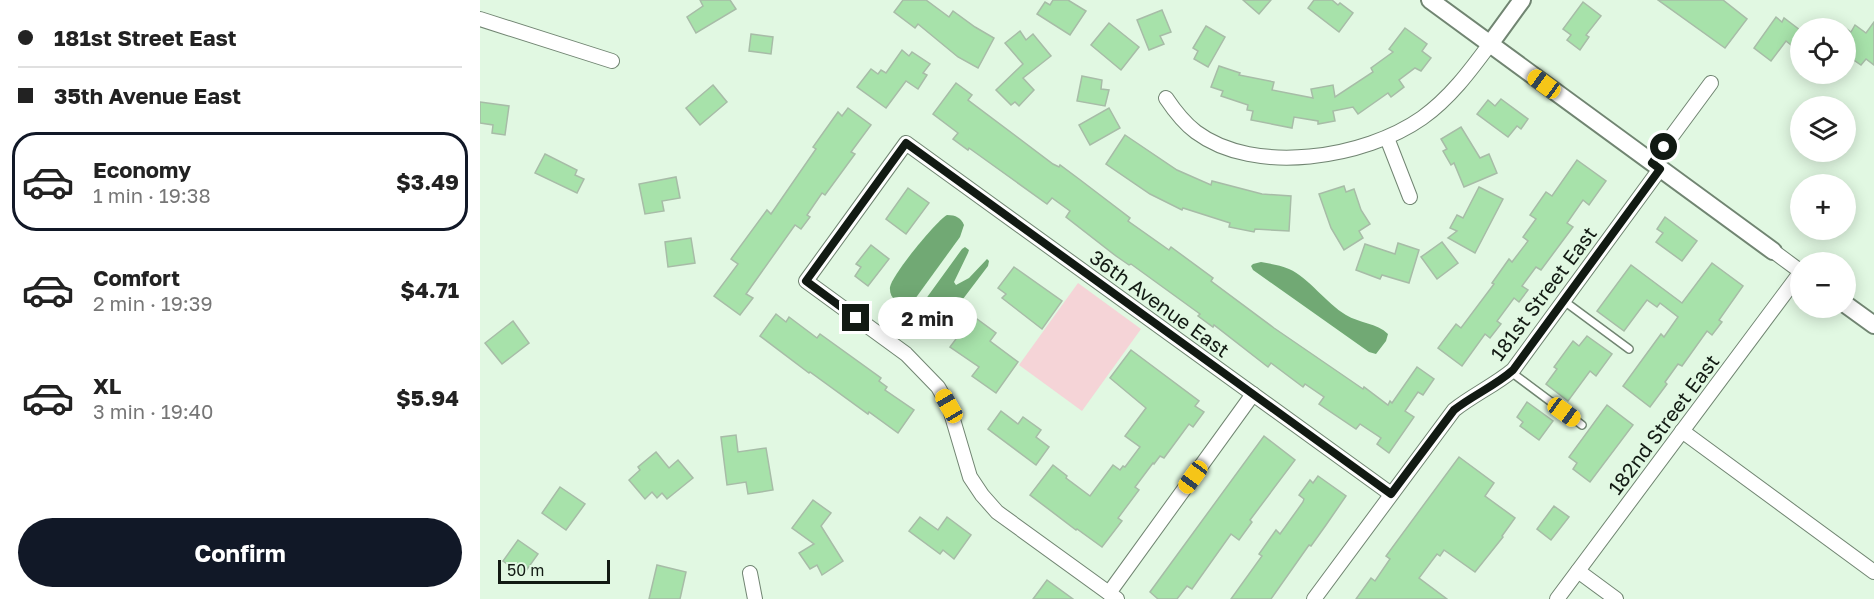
<!DOCTYPE html>
<html lang="en">
<head>
<meta charset="utf-8">
<style>
  :root { --surface:#fff; --page:#f6f6f6; --text:#222; --muted:#767676; --line:#e0e0e0; --accent:#111827 }
  body { margin:0; font-family:"Golos Text",sans-serif; background:var(--page); color:var(--text); height:100vh; display:flex; flex-direction:column; font-size:22px; white-space:nowrap }
  * { box-sizing:border-box; margin:0 }
  p { font-size:20px; color:var(--muted) }
  .icon { flex:none; width:33px; height:33px; fill:none; stroke:currentColor; stroke-width:2; stroke-linecap:round; stroke-linejoin:round }
  .map { position:relative; flex:1; overflow:hidden }
  .side { display:flex; flex-direction:column; background:var(--surface); width:480px }
  .side>* { flex:none }
  .top-card { display:grid; align-content:center; height:132px; padding:0 18px; background:var(--surface) }
  .buttons { position:absolute; left:1310px; top:18px; display:grid; gap:12px }
  .buttons a { display:grid; place-items:center; width:66px; height:66px; border-radius:50%; background:var(--surface); box-shadow:0 3px 15px #0003; font-size:30px }
  .scale { position:absolute; left:18px; bottom:15px; width:112px; box-sizing:border-box; padding-left:6px; border:3px solid #121a13; border-top:0; font-size:16px; line-height:21px; white-space:nowrap; color:#121a13; -webkit-text-stroke:4px #e1f8e2; paint-order:stroke }
  .end { position:absolute; width:27px; height:27px; margin:-14px; border:8px solid #121a13; background:#fff; box-shadow:0 0 0 3px #fff }
  .from { border-radius:50% }
  .bubble { position:absolute; height:42px; border-radius:21px; background:var(--surface); box-shadow:0 3px 15px #0003; font-size:20px; font-weight:700; line-height:42px; text-align:center }
  .car { position:absolute; width:18px; height:36px; margin:-18px -9px; border-radius:8px; box-shadow:0 0 4px 2px #0007; background:linear-gradient(#f5c518 24%,#345 0 40%,#f5c518 0 76%,#345 0 86%,#f5c518 0) }
  .top-card b { display:flex; align-items:center; gap:21px; height:57px; font-size:22px }
  .top-card b+b { border-top:2px solid var(--line) }
  .top-card i { width:15px; height:15px; background:var(--text) }
  ul { padding:0; list-style:none }
  li { display:flex; align-items:center; gap:18px; height:99px; margin:0 12px 9px; padding:0 6px; border:3px solid transparent; border-radius:24px }
  li div { flex:1 }
  li b { display:block; font-size:22px }
  li em { font-style:normal; font-weight:700 }
  li.selected { border-color:var(--accent) }
  li>.icon { width:54px; height:54px; stroke-width:1.5 }
  .action { display:flex; gap:12px; margin-top:auto; padding:12px 18px }
  .action a { flex:1; height:69px; border-radius:36px; background:var(--accent); color:#fff; font-size:24px; font-weight:700; line-height:69px; text-align:center }
  main { display:flex; flex:1; min-height:0 }
  .map>svg:first-child { display:block }
</style>
</head>
<body>
<main>
<section class="side">
<div class="top-card">
<b><i class="from"></i>181st Street East</b>
<b><i></i>35th Avenue East</b>
</div>
<ul>
<li class="selected"><svg class="icon" aria-label="car" viewBox="0 0 24 24"><path d="M5 17H2v-5l4-1 3-4h7l3 4 3 1v5h-3M9 17h6M6 11h13"/><circle cx="7" cy="17" r="2"/><circle cx="17" cy="17" r="2"/></svg><div><b>Economy</b><p>1 min · 19:38</p></div><em>$3.49</em></li>
<li><svg class="icon" aria-label="car" viewBox="0 0 24 24"><path d="M5 17H2v-5l4-1 3-4h7l3 4 3 1v5h-3M9 17h6M6 11h13"/><circle cx="7" cy="17" r="2"/><circle cx="17" cy="17" r="2"/></svg><div><b>Comfort</b><p>2 min · 19:39</p></div><em>$4.71</em></li>
<li><svg class="icon" aria-label="car" viewBox="0 0 24 24"><path d="M5 17H2v-5l4-1 3-4h7l3 4 3 1v5h-3M9 17h6M6 11h13"/><circle cx="7" cy="17" r="2"/><circle cx="17" cy="17" r="2"/></svg><div><b>XL</b><p>3 min · 19:40</p></div><em>$5.94</em></li>
</ul>
<div class="action"><a>Confirm</a></div>
</section>
<div class="map">
<svg width="1394" height="599" viewBox="0 0 1394 599">
  <rect width="100%" height="100%" fill="#e1f8e2"/>
  <polygon fill="#f5d4d7" points="598,283 661,329 602,411 539,365"/>
  <g fill="#71a974">
    <path d="M467,215C476,215 481,218 484,225L480,237L435,299L427,305C418,303 409,299 410,287C412,275 456,221 467,215Z"/>
    <polygon points="485,247 489,250 488,253 474,282 476,285 489,278 507,259 509,261 508,266 464,324 452,326 440,319 440,307 482,249"/>
    <path d="M781,262C791,264 800,265 809,269C829,278 846,303 866,315C879,323 897,323 908,334L906,341L896,354L889,352L773,270L771,266L773,264Z"/>
  </g>
  <g fill="#a7e2aa" stroke="#a7bca7" stroke-width="1.5">
    <polygon points="220,0 250,0 256,9 216,33 207,17 223,6"/>
    <polygon points="423,0 446,0 469,17 473,11 495,27 514,38 498,68 478,57 438,24 435,28 414,12"/>
    <polygon points="573,0 588,0 606,11 590,35 557,14 565,2 570,5"/>
    <polygon points="763,0 791,0 779,14"/>
    <polygon points="834,0 852,0 858,5 860,3 873,13 859,32 828,8"/>
    <polygon points="1178,0 1243,0 1267,19 1245,48"/>
    <polygon points="1103,2 1121,16 1106,35 1109,37 1100,50 1087,40 1091,35 1083,29"/>
    <polygon points="682,10 691,32 680,36 684,44 669,50 657,20"/>
    <polygon points="1296,17 1302,22 1304,18 1320,30 1320,33 1311,45 1306,41 1291,61 1274,48"/>
    <polygon points="1394,22 1394,65 1386,59 1381,65 1365,54 1365,28 1371,32 1375,25 1386,33"/>
    <polygon points="629,23 659,47 641,70 611,45"/>
    <polygon points="726,26 745,37 728,67 714,59 718,51 713,48"/>
    <polygon points="925,28 947,44 942,51 951,58 941,71 935,68 919,80 924,87 911,97 908,93 878,114 873,107 853,111 855,121 838,124 838,121 814,117 812,128 771,120 773,111 767,110 768,105 741,96 743,91 731,87 739,66 760,73 759,75 794,82 792,90 833,98 831,89 853,85 855,97 893,72 891,68 913,52 909,49"/>
    <polygon points="540,31 546,40 553,34 571,56 543,78 554,90 539,106 535,102 531,105 516,90 543,64 525,43"/>
    <polygon points="271,34 293,37 291,54 269,51"/>
    <polygon points="422,50 429,56 432,52 450,64 443,73 447,75 438,89 426,81 406,108 377,87 391,69 398,74 401,70 406,73"/>
    <polygon points="602,76 622,80 621,89 629,90 625,106 597,101"/>
    <polygon points="476,83 492,95 488,100 573,164 579,167 580,165 599,179 650,218 648,221 689,250 691,247 733,278 731,281 794,328 883,389 884,387 908,405 910,401 912,403 937,367 954,379 943,395 938,392 925,411 934,417 909,453 897,444 901,438 880,424 876,429 839,404 844,397 825,384 823,387 791,363 788,367 734,325 733,327 718,316 720,314 651,264 649,265 636,256 586,217 590,211 572,198 567,204 489,148 488,150 473,139 478,133 453,114"/>
    <polygon points="233,85 247,102 220,125 206,108"/>
    <polygon points="1021,99 1048,119 1041,129 1037,126 1028,137 997,114 1008,100 1015,106"/>
    <polygon points="0,102 29,106 25,135 12,133 13,125 0,123"/>
    <polygon points="368,108 391,125 371,152 375,154 345,195 342,193 327,215 330,217 321,229 315,225 266,294 273,298 260,315 234,296 258,264 251,259 287,210 291,214 336,149 333,147 358,112 362,116"/>
    <polygon points="629,108 640,128 610,145 599,125"/>
    <polygon points="981,127 1000,158 1009,154 1017,173 984,187 974,163 971,165 963,151 967,149 961,139"/>
    <polygon points="645,135 697,170 731,185 732,181 782,194 811,196 809,231 775,229 774,232 749,227 750,223 703,208 702,210 670,194 626,164"/>
    <polygon points="65,154 97,170 95,175 104,179 97,193 55,173"/>
    <polygon points="1097,160 1126,181 1109,205 1103,200 1087,223 1093,227 1084,239 1061,270 1056,267 1042,286 1048,290 1039,302 1034,298 1017,321 1021,324 1010,338 1005,334 982,366 958,348 976,324 981,328 1014,284 1012,283 1029,259 1032,262 1048,241 1043,237 1056,219 1050,215 1066,192 1072,196"/>
    <polygon points="196,177 200,198 182,201 184,211 165,214 159,184"/>
    <polygon points="864,186 866,192 874,189 881,210 890,224 879,231 883,238 864,250 851,228 839,194"/>
    <polygon points="999,187 1023,199 995,253 968,238 977,231 970,228 977,215 983,218"/>
    <polygon points="428,188 449,203 426,234 406,219"/>
    <polygon points="1185,217 1217,241 1202,261 1176,242 1183,233 1177,229"/>
    <polygon points="211,238 215,263 188,267 185,242"/>
    <polygon points="962,242 978,263 957,279 941,257"/>
    <polygon points="918,243 939,250 929,283 902,275 900,279 876,270 885,244 915,254"/>
    <polygon points="391,245 409,259 388,286 375,276 381,267 376,264"/>
    <polygon points="1232,263 1263,286 1239,320 1242,322 1232,335 1227,331 1202,366 1198,364 1185,382 1187,384 1170,407 1143,386 1181,334 1184,337 1198,317 1180,303 1177,307 1167,300 1144,331 1117,311 1151,265 1202,303"/>
    <polygon points="534,267 582,301 562,329 522,298 526,294 518,288"/>
    <polygon points="296,314 306,322 309,317 337,338 340,334 401,378 399,381 407,387 405,390 434,410 418,433 389,412 388,414 330,372 329,373 280,336"/>
    <polygon points="493,316 516,333 510,341 538,362 516,393 492,376 499,367 470,347"/>
    <polygon points="33,321 49,343 22,364 5,343"/>
    <polygon points="1107,336 1132,354 1116,376 1110,371 1088,401 1066,384 1077,369 1074,367 1093,341 1099,346"/>
    <polygon points="651,350 719,401 715,406 724,412 713,427 709,424 684,458 680,456 674,464 673,463 655,487 659,490 638,518 642,521 622,547 597,529 596,530 550,495 573,465 587,476 586,478 610,496 633,465 640,470 643,466 645,467 660,447 645,436 666,408 630,378"/>
    <polygon points="1047,402 1073,421 1059,440 1040,426 1043,422 1037,417"/>
    <polygon points="1127,405 1153,425 1110,482 1093,469 1097,463 1089,457"/>
    <polygon points="521,411 538,424 543,417 561,430 556,437 569,447 556,465 508,429"/>
    <polygon points="256,435 258,452 286,448 293,490 268,494 266,482 247,485 241,437"/>
    <polygon points="784,436 815,460 770,520 772,522 759,540 751,534 712,589 707,586 697,599 678,599 670,592"/>
    <polygon points="176,452 189,468 198,460 213,478 187,499 182,493 177,498 172,492 165,499 149,480 160,470 158,467"/>
    <polygon points="979,457 1014,483 1005,496 1035,518 1022,536 1023,537 995,572 964,550 960,556 957,554 939,578 967,599 876,599 891,578 895,581 910,559 906,556"/>
    <polygon points="838,476 866,496 846,525 831,546 829,545 791,599 751,599 782,556 779,554 796,530 800,534 823,502 824,499 819,495 830,480 833,483"/>
    <polygon points="80,487 105,504 86,530 62,513"/>
    <polygon points="333,500 351,513 341,526 363,561 342,575 337,565 330,569 319,553 334,544 312,528"/>
    <polygon points="1074,506 1089,517 1071,540 1057,529"/>
    <polygon points="440,517 458,530 467,517 491,535 474,559 463,550 460,554 429,531"/>
    <polygon points="38,540 58,554 43,575 23,561"/>
    <polygon points="177,565 206,572 200,599 169,599"/>
    <polygon points="567,580 593,599 553,599"/>
  </g>
  <g fill="none" stroke-linecap="round" stroke-linejoin="round">
    <defs>
      <g id="service">
        <polyline points="1084,301 1149,349"/>
        <polyline points="1031,372 1102,425"/>
      </g>
      <g id="minor">
        <polyline points="0,19 132,61"/>
        <path d="M686,98C694,110 704,123 716,132C775,176 885,158 942,118C970,98 990,71 1010,44"/>
        <polyline points="907,138 930,197"/>
        <polyline points="1172,163 1231,83"/>
        <polyline points="1293,251 1320,271"/>
        <polyline points="1202,431 1394,572"/>
        <polyline points="1098,571 1136,599"/>
        <polyline points="270,573 275,599"/>
        <polyline points="629,593 773,394"/>
        <polyline points="637,599 517,512 502,495 490,477 469,406 458,387 426,354 326,281 426,143 911,494"/>
        <path d="M834,599L974,410C993,395 1015,385 1033,370L1180,169"/>
        <polyline points="1077,599 1320,273"/>
      </g>
      <g id="tertiary">
        <polyline points="950,0 1293,251"/>
        <polyline points="1010,44 1042,0"/>
        <polyline points="1365,304 1394,325"/>
      </g>
    </defs>
    <use href="#service" stroke="#718572" stroke-width="10"/>
    <use href="#minor" stroke="#718572" stroke-width="16"/>
    <use href="#tertiary" stroke="#718572" stroke-width="20"/>
    <use href="#service" stroke="#fff" stroke-width="7"/>
    <use href="#minor" stroke="#fff" stroke-width="14"/>
    <use href="#tertiary" stroke="#fff" stroke-width="16"/>
  </g>
  <g fill="none" stroke-linecap="round" stroke-linejoin="round">
    <path stroke="#121a13" stroke-width="8" d="M376,318L326,281L426,143L911,494L974,410C993,395 1015,386 1033,370L1180,169L1172,163L1184,147"/>
  </g>
  <g text-anchor="middle" dominant-baseline="central" stroke-width="5" stroke-linejoin="round" paint-order="stroke">
    <g font-size="20" fill="#121a13" stroke="#e1f8e2">
      <text transform="translate(1063 293) rotate(-53)">181st Street East</text>
      <text transform="translate(680 303) rotate(36)">36th Avenue East</text>
      <text transform="translate(1183 424) rotate(-53)">182nd Street East</text>
    </g>
  </g>
</svg>
<div class="buttons">
<a><svg class="icon" aria-label="locate" viewBox="0 0 24 24"><circle cx="12" cy="12" r="6"/><path d="M12 2v4M12 18v4M2 12h4M18 12h4"/></svg></a>
<a><svg class="icon" aria-label="layers" viewBox="0 0 24 24"><path d="M12 4l9 5-9 5-9-5zM3 14l9 5 9-5"/></svg></a>
<a>+</a>
<a>−</a>
</div>
<div class="scale">50 m</div>
<i class="end from" style="left:1184px;top:147px"></i>
<i class="end" style="left:376px;top:318px"></i>
<div class="bubble" style="left:398px;top:297px;width:99px">2 min</div>
<i class="car" style="left:1064px;top:84px;rotate:306deg"></i>
<i class="car" style="left:469px;top:406px;rotate:330deg"></i>
<i class="car" style="left:1084px;top:412px;rotate:126deg"></i>
<i class="car" style="left:713px;top:477px;rotate:216deg"></i>
</div>
</main>
</body>
</html>
